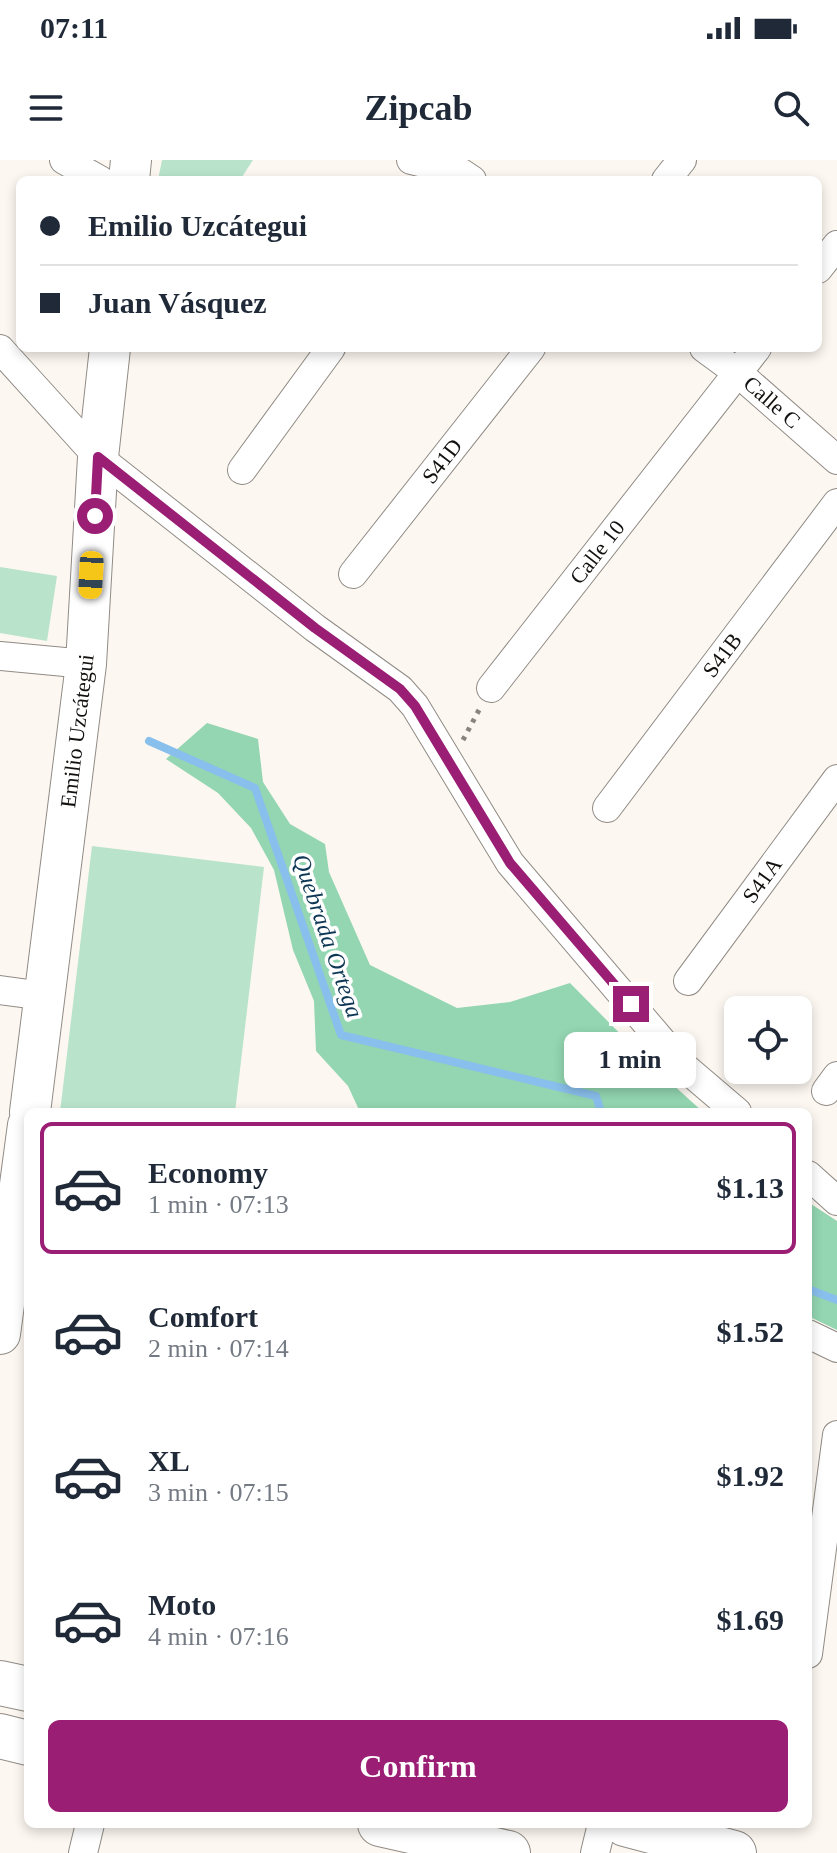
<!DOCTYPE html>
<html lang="en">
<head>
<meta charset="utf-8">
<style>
  :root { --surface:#fff; --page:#f6f6f7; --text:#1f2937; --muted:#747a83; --line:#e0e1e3; --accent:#9b1e75 }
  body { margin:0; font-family:Georgia,serif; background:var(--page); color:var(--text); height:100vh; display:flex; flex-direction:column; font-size:30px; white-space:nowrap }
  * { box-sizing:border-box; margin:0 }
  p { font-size:26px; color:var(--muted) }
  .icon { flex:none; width:44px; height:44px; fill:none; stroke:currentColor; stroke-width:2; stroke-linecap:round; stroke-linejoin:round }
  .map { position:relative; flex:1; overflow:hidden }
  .details { position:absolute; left:24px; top:948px; width:788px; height:720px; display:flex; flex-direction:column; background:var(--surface); border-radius:12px; box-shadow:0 4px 12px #0003 }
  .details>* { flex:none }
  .banner { position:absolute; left:16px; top:16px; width:806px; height:176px; border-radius:12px; box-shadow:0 4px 12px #0003; display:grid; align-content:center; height:176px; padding:0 24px; background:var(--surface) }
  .fabs { position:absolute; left:724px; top:836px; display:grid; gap:16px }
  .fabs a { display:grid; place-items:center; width:88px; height:88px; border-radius:12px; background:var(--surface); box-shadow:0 4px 12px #0003; font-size:40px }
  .end { position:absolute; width:36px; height:36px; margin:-18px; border:10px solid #9b1e75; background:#fff; box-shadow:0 0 0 4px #fff }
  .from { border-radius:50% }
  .bubble { position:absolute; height:56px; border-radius:12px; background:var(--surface); box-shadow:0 4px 12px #0003; font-size:26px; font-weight:700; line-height:56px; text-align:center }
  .car { position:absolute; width:24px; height:48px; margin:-24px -12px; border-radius:10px; box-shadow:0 0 6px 2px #0007; background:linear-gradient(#f5c518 24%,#345 0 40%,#f5c518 0 76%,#345 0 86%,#f5c518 0) }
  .banner b { display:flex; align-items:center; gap:28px; height:76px; font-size:30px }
  .banner b+b { border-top:2px solid var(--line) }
  .banner i { width:20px; height:20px; background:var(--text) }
  ul { padding:14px 0 0; list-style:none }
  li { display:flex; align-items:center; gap:24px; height:132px; margin:0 16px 12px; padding:0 8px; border:4px solid transparent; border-radius:12px }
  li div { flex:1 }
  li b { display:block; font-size:30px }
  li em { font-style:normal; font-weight:700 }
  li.on { border-color:var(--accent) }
  li>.icon { width:72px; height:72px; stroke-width:1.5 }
  .cta { display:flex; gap:16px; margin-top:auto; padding:16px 24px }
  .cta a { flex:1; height:92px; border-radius:12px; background:var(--accent); color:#fff; font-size:32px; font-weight:700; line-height:92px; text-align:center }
  .status { display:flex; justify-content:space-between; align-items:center; height:56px; padding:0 40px; background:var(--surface); direction:ltr }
  .status svg { height:22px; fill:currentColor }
  header { display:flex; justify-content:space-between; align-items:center; height:104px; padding:0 24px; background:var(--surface); font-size:36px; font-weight:700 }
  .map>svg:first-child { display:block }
</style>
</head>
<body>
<div class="status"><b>07:11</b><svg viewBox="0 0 49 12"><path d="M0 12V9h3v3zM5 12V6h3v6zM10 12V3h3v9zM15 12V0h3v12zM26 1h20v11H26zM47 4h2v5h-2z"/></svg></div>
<header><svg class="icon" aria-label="menu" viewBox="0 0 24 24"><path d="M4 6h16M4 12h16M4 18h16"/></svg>Zipcab<svg class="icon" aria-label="search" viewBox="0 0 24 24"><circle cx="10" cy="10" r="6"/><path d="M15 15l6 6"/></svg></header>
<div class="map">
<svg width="837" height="1693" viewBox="0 0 837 1693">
  <rect width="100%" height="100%" fill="#fdf7f1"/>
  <g fill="#b9e4cb">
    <polygon points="162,0 253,0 240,20 158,20"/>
    <polygon points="0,407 57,416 47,481 0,473"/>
    <polygon points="92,686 264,707 235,952 60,952"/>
  </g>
  <g fill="#93d6b1">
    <polygon points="207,563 258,579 263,622 290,664 325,684 329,712 370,805 457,848 510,842 570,823 648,902 703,952 360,952 348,926 316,891 314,841 293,790 274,710 251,668 218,633 166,599"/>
    <polygon points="808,1042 837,1061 837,1170 808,1156"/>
  </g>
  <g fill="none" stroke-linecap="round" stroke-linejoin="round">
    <g stroke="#89bfec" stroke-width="8">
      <polyline points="149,581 255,628 341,875 596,936 601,952"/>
      <polyline points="808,1129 837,1140"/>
    </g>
    <defs>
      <g id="street">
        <polyline points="64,0 100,20"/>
        <polyline points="411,0 460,12 472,20"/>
        <polyline points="666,20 682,0"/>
        <polyline points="818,109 837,85"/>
        <polyline points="704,188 738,213 837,300"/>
        <polyline points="0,189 98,297 315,468 400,529 415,546 510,703 683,906 737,952"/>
        <polyline points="242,310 331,188"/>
        <polyline points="353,414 531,188"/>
        <polyline points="0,496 86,504"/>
        <polyline points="491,528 757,188"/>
        <polyline points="607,648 837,343"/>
        <polyline points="688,821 837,619"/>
        <polyline points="0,830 44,836"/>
        <polyline points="826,931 837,916"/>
        <polyline points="808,1015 837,1041"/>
        <polyline points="808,1174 837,1188"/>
        <polyline points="808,1494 837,1275"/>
        <polyline points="83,1693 90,1664"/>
        <polyline points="595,1693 602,1664"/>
      </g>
      <g id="secondary">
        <polyline points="129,20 131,0"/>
        <polyline points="30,952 86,504 98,297 110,188"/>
        <polyline points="0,1174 28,965"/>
      </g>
      <g id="primary">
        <polyline points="0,1523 28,1529"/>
        <polyline points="0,1576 28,1583"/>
        <polyline points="380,1664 508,1693"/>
        <polyline points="625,1664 734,1693"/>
      </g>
    </defs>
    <use href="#street" stroke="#908b85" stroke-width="30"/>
    <use href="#secondary" stroke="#908b85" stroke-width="42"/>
    <use href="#primary" stroke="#908b85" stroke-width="46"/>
    <polyline stroke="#888480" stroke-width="5" stroke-dasharray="4 6" stroke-linecap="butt" points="463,580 479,550"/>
    <use href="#street" stroke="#fff" stroke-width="28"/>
    <use href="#secondary" stroke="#fff" stroke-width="40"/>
    <use href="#primary" stroke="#fff" stroke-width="44"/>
  </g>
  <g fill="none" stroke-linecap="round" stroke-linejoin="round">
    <polyline stroke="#9b1e75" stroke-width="10" points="95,356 98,297 315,468 400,529 415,546 510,703 631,844"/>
  </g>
  <g text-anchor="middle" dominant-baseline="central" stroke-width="7" stroke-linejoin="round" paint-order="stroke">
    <g font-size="22" fill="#13110f" stroke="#fff">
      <text transform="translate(772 242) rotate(41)">Calle C</text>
      <text transform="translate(442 301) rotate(-52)">S41D</text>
      <text transform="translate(597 392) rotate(-52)">Calle 10</text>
      <text transform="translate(722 495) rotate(-53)">S41B</text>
      <text transform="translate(77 571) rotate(-83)">Emilio Uzcátegui</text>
      <text transform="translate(762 720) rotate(-54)">S41A</text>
    </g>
    <g font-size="24" font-style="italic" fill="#0e3755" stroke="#fff">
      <text transform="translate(328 776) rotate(71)">Quebrada Ortega</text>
    </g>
  </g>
</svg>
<div class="fabs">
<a><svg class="icon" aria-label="locate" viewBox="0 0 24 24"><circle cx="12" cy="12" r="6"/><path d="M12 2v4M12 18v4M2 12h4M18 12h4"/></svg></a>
</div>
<i class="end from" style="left:95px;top:356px"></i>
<i class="end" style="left:631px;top:844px"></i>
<div class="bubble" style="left:564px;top:872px;width:132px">1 min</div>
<i class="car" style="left:91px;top:415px;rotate:183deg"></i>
<div class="banner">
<b><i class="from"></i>Emilio Uzcátegui</b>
<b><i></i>Juan Vásquez</b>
</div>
<section class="details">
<ul>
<li class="on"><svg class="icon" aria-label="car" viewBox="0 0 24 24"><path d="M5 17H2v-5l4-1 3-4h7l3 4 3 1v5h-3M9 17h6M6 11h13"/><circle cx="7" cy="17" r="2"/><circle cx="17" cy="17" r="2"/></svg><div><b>Economy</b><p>1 min · 07:13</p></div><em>$1.13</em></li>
<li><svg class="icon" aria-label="car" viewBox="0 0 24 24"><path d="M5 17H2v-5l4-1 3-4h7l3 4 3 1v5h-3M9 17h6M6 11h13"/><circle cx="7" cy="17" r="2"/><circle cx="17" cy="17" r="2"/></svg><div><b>Comfort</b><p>2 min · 07:14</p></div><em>$1.52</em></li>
<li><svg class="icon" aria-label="car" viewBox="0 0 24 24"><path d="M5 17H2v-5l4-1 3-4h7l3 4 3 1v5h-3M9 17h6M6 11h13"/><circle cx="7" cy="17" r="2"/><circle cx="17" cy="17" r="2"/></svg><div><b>XL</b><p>3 min · 07:15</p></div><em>$1.92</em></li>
<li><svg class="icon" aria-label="car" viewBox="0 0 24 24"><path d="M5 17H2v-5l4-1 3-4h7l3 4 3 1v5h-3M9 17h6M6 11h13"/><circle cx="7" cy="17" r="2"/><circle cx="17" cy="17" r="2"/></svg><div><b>Moto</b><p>4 min · 07:16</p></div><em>$1.69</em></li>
</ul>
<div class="cta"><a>Confirm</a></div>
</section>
</div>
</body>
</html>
